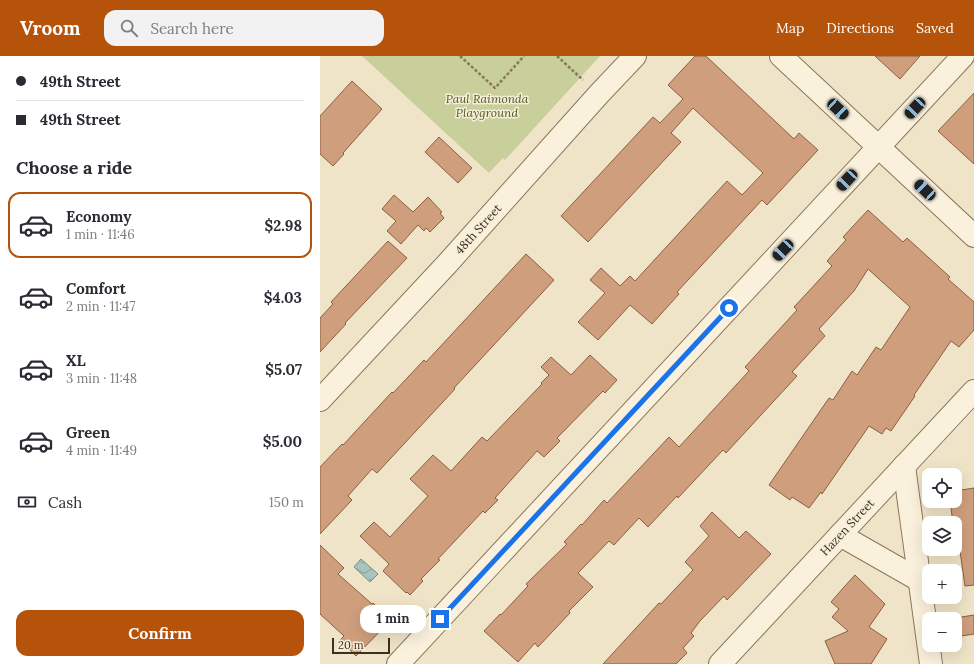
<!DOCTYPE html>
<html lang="en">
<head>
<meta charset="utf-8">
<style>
  :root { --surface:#fff; --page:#f2f2f3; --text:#2b2b33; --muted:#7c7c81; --line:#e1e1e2; --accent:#b45309 }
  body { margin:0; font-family:Lora,serif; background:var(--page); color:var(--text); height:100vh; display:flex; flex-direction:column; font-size:15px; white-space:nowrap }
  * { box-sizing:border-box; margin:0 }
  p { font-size:13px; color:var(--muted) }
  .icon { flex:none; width:22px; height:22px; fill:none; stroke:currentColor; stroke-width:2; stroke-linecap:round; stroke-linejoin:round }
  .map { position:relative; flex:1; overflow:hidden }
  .panel { display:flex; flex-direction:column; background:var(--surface); width:320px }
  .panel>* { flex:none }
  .top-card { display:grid; align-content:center; height:88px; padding:0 16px; background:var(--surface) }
  .buttons { position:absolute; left:602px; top:412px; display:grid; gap:8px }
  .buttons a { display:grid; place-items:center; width:40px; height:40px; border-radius:8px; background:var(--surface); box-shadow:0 4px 16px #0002; font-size:20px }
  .scale { position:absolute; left:12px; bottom:10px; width:58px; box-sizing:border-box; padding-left:4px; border:2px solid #3d2e20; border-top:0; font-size:11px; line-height:14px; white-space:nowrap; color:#3d2e20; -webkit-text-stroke:3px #f7eed8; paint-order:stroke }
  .end { position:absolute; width:18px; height:18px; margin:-9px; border:5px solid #1a73e8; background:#fff; box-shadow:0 0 0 2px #fff }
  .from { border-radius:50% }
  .bubble { position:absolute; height:28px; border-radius:12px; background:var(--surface); box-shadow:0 4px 16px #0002; font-size:13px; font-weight:700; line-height:28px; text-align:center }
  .car { position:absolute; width:12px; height:24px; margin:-12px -6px; border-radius:5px; box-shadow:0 0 3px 1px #0007; background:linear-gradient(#222 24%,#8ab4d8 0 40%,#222 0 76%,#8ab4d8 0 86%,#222 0) }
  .top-card b { display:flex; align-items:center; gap:14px; height:38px; font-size:15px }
  .top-card b+b { border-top:1px solid var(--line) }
  .top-card i { width:10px; height:10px; background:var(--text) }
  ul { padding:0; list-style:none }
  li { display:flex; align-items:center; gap:12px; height:66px; margin:0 8px 6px; padding:0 8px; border:2px solid transparent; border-radius:12px }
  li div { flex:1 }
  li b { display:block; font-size:15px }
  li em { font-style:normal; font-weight:700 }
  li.active { border-color:var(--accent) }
  li>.icon { width:36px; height:36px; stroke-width:1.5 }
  h2 { padding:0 16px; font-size:18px; line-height:48px }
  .pay { display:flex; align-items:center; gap:10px; height:44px; padding:0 16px; font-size:15px }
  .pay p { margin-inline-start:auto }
  .primary-button { display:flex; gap:8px; margin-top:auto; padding:8px 16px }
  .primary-button a { flex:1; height:46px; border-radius:12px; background:var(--accent); color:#fff; font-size:16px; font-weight:700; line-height:46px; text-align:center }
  header { display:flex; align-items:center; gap:24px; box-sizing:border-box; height:56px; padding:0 20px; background:var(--accent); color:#fff }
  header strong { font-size:19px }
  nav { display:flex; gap:22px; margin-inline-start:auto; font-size:14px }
  .search { width:280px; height:36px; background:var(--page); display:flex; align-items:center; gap:10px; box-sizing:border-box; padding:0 14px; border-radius:12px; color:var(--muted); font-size:15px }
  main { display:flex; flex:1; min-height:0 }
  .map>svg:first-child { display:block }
</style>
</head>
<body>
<header>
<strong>Vroom</strong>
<div class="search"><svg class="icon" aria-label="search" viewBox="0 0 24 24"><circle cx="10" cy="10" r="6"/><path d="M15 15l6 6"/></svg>Search here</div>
<nav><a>Map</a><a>Directions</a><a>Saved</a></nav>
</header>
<main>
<section class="panel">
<div class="top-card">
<b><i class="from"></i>49th Street</b>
<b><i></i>49th Street</b>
</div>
<h2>Choose a ride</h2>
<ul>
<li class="active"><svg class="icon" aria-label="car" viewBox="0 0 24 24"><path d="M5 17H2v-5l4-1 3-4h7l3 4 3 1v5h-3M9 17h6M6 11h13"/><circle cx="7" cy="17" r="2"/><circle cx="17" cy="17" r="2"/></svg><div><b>Economy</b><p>1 min · 11:46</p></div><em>$2.98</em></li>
<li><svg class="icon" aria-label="car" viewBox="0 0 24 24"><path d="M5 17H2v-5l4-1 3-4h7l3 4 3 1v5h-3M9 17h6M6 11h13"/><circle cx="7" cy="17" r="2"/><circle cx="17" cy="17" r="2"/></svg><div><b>Comfort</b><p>2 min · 11:47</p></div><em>$4.03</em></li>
<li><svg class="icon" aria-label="car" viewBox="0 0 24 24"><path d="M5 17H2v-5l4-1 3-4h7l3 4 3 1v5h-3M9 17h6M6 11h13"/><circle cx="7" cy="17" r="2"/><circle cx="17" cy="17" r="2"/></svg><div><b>XL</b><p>3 min · 11:48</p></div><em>$5.07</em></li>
<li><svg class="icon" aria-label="car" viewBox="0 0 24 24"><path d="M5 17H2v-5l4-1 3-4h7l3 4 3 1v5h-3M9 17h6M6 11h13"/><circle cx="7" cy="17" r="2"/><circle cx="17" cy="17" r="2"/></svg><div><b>Green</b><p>4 min · 11:49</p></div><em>$5.00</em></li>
</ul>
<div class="pay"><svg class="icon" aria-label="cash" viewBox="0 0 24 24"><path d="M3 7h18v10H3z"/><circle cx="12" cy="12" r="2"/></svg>Cash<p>150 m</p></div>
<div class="primary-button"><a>Confirm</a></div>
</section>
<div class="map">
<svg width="654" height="608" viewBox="0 0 654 608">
  <defs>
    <pattern id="water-waves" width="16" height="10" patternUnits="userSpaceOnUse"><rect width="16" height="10" fill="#a9c4bc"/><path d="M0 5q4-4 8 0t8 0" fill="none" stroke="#8ba098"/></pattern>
  </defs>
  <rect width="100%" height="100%" fill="#f0e4c8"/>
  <polygon fill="#c9cf9b" points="42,0 280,0 185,104 183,102 169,117"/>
  <polygon fill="url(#water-waves)" stroke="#6f938a" points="41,503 58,518 50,526 34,511"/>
  <g fill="#cf9f7d" stroke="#8d5f41">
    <polygon points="375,0 386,0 474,83 479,77 498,94 447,149 442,144 357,236 359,238 332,268 310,249 278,284 258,266 285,237 270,224 281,212 300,230 310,220 315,225 407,125 422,139 443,117 373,52 351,77 361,86 268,186 241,160 333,61 340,67 363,43 348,29"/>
    <polygon points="555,0 600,0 580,23"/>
    <polygon points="32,25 62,53 23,97 24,98 13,110 0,98 0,60"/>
    <polygon points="654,37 654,108 618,75"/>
    <polygon points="119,81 152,112 138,127 105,96"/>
    <polygon points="74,139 93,156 108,141 122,156 120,157 124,162 110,176 106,172 104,175 98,169 81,188 67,175 76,165 62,153"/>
    <polygon points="548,154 583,186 587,182 630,221 628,223 654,246 654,274 639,291 631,285 594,339 595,340 571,375 566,372 562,378 549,370 502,438 501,436 489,452 472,441 470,444 449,429 509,342 513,344 532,315 537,319 556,291 561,294 590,251 548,213 534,235 499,273 505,280 472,316 477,320 406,397 403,394 358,442 357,440 328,471 319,462 294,489 289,485 258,517 273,531 249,555 250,557 218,591 215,587 198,606 164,575 180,558 181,559 208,530 206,528 247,488 244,486 261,468 262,469 284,444 287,447 349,381 359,391 429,315 425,311 477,254 474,251 512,210 507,205 526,184 523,181"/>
    <polygon points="68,185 87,202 25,267 26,268 0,296 0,262 13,248 11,246"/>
    <polygon points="206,198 234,224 134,332 135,333 57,417 52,413 28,440 32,444 0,478 0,411 22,388 23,389 72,336 73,337 104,304 106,306"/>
    <polygon points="270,299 297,324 285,337 283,335 237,382 240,385 224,401 217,395 175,442 178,444 165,457 163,455 118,503 120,504 101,523 103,525 90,539 87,536 86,537 63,515 69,508 40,480 54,466 70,481 108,440 90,423 113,399 131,415 162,381 167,385 222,328 221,327 229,319 221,311 231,301 251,319"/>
    <polygon points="654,432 654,529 645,530 638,481 635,481 635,467 633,467 630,445 635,445 635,435"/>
    <polygon points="392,456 419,482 426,475 451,498 407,544 404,540 380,565 371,577 374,580 363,592 367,597 356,608 283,608 339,547 341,548 373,514 365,506 389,480 380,470"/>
    <polygon points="0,489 24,512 18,518 52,548 53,547 71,564 36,600 20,584 24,580 0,558"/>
    <polygon points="535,519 565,548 549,571 567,583 551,608 515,608 505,585 528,575 512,561 519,553 511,546 524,531"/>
    <polygon points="654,559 654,578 635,581 635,562"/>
  </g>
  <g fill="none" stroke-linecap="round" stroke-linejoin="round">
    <defs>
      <g id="minor">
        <polyline points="461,0 654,180"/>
        <polyline points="0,344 127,208 279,38 315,0"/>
        <polyline points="584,410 611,608"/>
        <polyline points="520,479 599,524"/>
        <polyline points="78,608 643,0"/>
        <polyline points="400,608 654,335"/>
      </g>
    </defs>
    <use href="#minor" stroke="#8d765c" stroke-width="24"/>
    <g stroke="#8d765c" stroke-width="2.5" stroke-dasharray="3 2" stroke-linecap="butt">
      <polyline points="140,0 175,32 204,0"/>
      <polyline points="237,0 263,24"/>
    </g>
    <use href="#minor" stroke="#faf1dc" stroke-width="22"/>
  </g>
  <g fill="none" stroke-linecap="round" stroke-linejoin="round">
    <polyline stroke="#1a73e8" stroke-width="5" points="120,563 409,252"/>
  </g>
  <g text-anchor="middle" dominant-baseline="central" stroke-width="3" stroke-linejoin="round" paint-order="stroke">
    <g font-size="12" font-style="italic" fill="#4d5a26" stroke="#f7eed8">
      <text x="167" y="42">Paul Raimonda<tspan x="167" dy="14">Playground</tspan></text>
    </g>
    <g font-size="12" fill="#3d2e20" stroke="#f7eed8">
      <text transform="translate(158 173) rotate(-48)">48th Street</text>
      <text transform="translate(527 471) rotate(-47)">Hazen Street</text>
    </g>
  </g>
</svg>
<div class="buttons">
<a><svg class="icon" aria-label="locate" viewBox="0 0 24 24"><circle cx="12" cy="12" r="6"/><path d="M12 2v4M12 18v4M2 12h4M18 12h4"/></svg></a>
<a><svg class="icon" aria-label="layers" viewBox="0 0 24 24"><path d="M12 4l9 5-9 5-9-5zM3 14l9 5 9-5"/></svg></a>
<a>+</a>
<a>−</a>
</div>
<div class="scale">20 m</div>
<i class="end from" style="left:409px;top:252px"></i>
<i class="end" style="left:120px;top:563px"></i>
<div class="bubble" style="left:40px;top:549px;width:66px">1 min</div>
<i class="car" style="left:595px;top:52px;rotate:223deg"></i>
<i class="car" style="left:518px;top:53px;rotate:133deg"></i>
<i class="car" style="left:527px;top:124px;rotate:223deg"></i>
<i class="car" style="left:605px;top:134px;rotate:313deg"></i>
<i class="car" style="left:463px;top:194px;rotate:223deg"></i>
</div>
</main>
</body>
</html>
